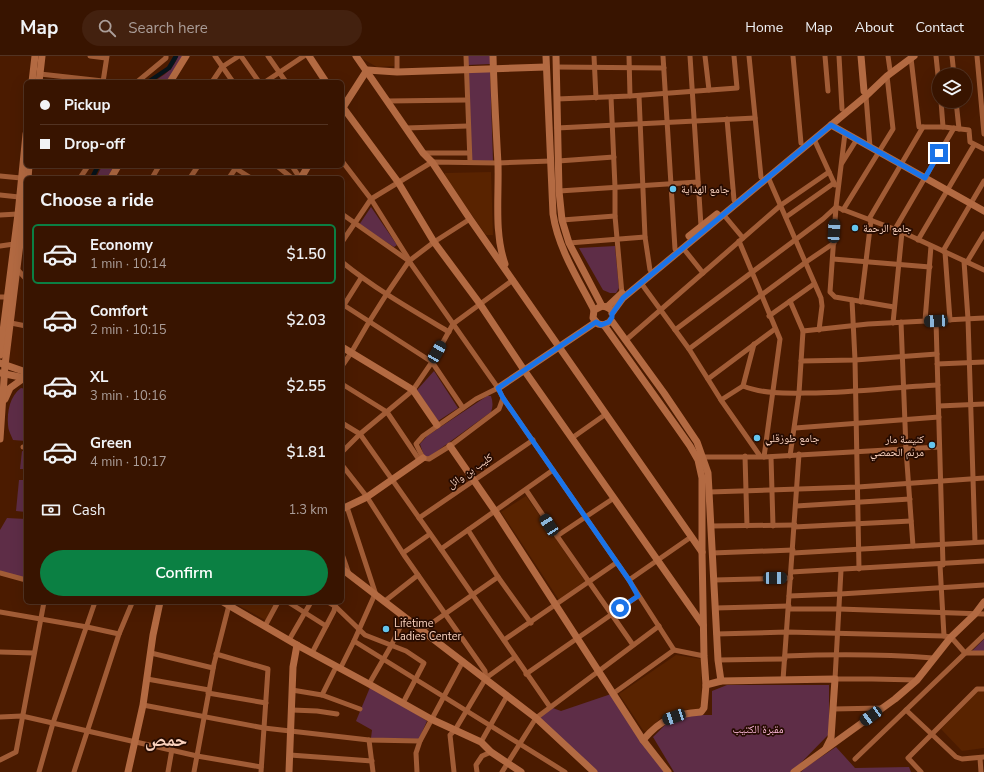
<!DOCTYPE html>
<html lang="en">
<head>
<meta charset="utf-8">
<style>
  :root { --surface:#381400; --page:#43210f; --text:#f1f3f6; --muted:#ab9e99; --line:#523322; --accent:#0b8043 }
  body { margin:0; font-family:"Nunito Sans","Noto Naskh Arabic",sans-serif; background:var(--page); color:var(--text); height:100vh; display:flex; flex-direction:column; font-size:15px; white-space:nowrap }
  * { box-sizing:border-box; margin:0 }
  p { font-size:13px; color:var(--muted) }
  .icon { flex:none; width:22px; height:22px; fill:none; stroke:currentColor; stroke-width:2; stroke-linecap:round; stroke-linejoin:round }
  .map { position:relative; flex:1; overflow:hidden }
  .sheet { position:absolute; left:24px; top:120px; width:320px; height:428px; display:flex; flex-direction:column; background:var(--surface); border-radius:6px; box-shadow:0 4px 16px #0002,0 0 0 1px var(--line) }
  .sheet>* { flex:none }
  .hud { position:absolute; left:24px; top:24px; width:320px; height:88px; border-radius:6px; box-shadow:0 4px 16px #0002,0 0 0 1px var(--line); display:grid; align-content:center; height:88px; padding:0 16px; background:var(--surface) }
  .fabs { position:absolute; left:932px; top:12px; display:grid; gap:8px }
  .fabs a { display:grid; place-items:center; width:40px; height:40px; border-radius:50%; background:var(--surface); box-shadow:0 4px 16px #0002,0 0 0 1px var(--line); font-size:20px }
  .end { position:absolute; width:18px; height:18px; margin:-9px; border:5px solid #1a73e8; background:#fff; box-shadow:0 0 0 2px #fff }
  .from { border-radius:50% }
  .car { position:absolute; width:12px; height:24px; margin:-12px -6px; border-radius:5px; box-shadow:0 0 3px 1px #0007; background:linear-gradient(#222 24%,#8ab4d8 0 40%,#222 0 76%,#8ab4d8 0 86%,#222 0) }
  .hud b { display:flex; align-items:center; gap:14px; height:38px; font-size:15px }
  .hud b+b { border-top:1px solid var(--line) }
  .hud i { width:10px; height:10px; background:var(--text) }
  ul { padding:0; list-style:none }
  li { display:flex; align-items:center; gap:12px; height:60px; margin:0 8px 6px; padding:0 8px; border:2px solid transparent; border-radius:6px }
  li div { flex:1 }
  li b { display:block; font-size:15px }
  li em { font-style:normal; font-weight:600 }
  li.on { border-color:var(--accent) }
  li>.icon { width:36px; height:36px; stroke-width:1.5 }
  h2 { padding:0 16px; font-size:18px; line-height:48px }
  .pay { display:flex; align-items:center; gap:10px; height:44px; padding:0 16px; font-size:15px }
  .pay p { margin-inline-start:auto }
  .cta { display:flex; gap:8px; margin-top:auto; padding:8px 16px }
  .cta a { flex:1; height:46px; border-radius:24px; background:var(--accent); color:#fff; font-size:16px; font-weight:600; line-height:46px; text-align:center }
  header { display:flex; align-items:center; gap:24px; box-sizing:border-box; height:56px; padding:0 20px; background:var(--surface); border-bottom:1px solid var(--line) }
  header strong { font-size:19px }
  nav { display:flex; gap:22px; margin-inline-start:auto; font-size:14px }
  .search { width:280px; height:36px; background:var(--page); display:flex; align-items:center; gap:10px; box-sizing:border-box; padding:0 14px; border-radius:22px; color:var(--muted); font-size:15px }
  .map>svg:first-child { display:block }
</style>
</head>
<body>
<header>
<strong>Map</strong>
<div class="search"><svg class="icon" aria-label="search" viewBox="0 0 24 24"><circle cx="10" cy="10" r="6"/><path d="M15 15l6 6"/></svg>Search here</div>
<nav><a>Home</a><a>Map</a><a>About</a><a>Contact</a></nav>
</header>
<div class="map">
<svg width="984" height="716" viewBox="0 0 984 716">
  <rect width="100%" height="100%" fill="#4b1b00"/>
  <g fill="#592300">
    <polygon points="361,0 394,0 394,10 377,11 363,3"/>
    <polygon points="491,116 493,179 486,179 445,121 445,117"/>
    <polygon points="526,440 585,525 559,544 501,456"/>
    <polygon points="232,546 277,546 267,565"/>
    <polygon points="676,599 701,603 702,650 700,653 683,654 661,662 646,676 643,674 619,638"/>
    <polygon points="978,635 984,635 984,692 962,695 941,673"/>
  </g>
  <g fill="#5e2d47">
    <path d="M178,0H183L167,26H153C164,19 174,13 178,0Z"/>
    <polygon points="468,0 490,0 490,8 468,9"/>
    <polygon points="468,16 490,16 493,105 470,106"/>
    <polygon points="102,110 114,110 107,122 96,122"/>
    <polygon points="371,151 397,189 394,191 359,169"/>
    <polygon points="615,190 619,232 616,237 610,237 603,234 579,192"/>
    <polygon points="434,315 458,352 438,365 417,334"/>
    <path d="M21,332L26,333V385L13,384C11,379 8,374 8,369C7,355 10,340 21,332Z"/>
    <path d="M487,340H491C493,346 493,351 491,356L429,401L424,400L420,388L427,380Z"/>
    <polygon points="22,395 26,396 26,413 20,413"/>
    <polygon points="19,424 26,424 26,456 16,455"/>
    <polygon points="7,462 26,463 25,523 0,517 0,474"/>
    <polygon points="984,583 984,595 972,595"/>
    <polygon points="371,629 427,665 419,683 371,682 372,674 356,665"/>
    <polygon points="727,629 829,629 829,678 792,716 674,716 653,681 668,666 689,659 712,659 712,635"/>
    <polygon points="614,637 668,716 594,716 536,662 550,651 561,655"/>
    <polygon points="836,691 855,712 909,711 911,716 801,716 806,711"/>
  </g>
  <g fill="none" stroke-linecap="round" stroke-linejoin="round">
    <g stroke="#07141b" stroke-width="4.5">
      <polyline points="148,26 169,12 176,0"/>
      <polyline points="92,122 98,110"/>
    </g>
    <g stroke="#a15c36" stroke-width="5">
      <polyline points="90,0 106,2"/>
      <polyline points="215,0 233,26"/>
      <polyline points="241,0 259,26"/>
      <polyline points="268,0 286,26"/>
      <polyline points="397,0 397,16"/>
      <polyline points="466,0 470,106"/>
      <polyline points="594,0 596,42"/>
      <polyline points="629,0 630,40"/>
      <polyline points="663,0 675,193"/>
      <polyline points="690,0 701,170"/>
      <polyline points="705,0 709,34"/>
      <polyline points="749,0 761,121"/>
      <polyline points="793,0 801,87"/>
      <polyline points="825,0 828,35"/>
      <polyline points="839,0 842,53"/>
      <polyline points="888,0 890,14"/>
      <polyline points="936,0 939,29"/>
      <polyline points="952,0 954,19"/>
      <polyline points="977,0 984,78"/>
      <polyline points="911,2 919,71 944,71 969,74 970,86 984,93"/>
      <polyline points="556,11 664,12"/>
      <polyline points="40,18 103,25"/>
      <polyline points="103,26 107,0"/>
      <polyline points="137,26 166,2 166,0"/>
      <polyline points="212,26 222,11 239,0"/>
      <polyline points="265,26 304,0"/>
      <polyline points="639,40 645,181 650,214"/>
      <polyline points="866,40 870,91"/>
      <polyline points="611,41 615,131 615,160 622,238"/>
      <polyline points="557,43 630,40 737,32 734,0"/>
      <polyline points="388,45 467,44"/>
      <polyline points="941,45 943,71"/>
      <polyline points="956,45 959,73"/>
      <polyline points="727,63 734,144"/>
      <polyline points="406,72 468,70"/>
      <polyline points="557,72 755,62"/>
      <polyline points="845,77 836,151 830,236 835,241 894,251"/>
      <polyline points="814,83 835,129"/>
      <polyline points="423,97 468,97"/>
      <polyline points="342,105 371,143 408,202"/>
      <polyline points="558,105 614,101"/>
      <polyline points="842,107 857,83"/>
      <polyline points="232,110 251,122"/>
      <polyline points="277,110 292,122"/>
      <polyline points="292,110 300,122"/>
      <polyline points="0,120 21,122"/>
      <polyline points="768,121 821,242 822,250 819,274"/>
      <polyline points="80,122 88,110"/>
      <polyline points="152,122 159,110"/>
      <polyline points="190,122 198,110"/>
      <polyline points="229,122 237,110"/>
      <polyline points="559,135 698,126"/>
      <polyline points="0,139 19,141"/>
      <polyline points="843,154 893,73 887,20"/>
      <polyline points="342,158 409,205 498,332 503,342 629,524 674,594"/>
      <polyline points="723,158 743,182"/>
      <polyline points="0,159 18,158"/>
      <polyline points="786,161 834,127"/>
      <polyline points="869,163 923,71"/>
      <polyline points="562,164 615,160"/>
      <polyline points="895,173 954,72"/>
      <polyline points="918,184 974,89"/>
      <polyline points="739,185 780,283 764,401"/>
      <polyline points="342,186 371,143 432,106 498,107 551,105"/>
      <polyline points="569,187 645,181"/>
      <polyline points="0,190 14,188"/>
      <polyline points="683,192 703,217"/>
      <polyline points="943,195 984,125"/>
      <polyline points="945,196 950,264"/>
      <polyline points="833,203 930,211"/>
      <polyline points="964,205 968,263 975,486"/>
      <path d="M342,206C375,233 412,254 449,276"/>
      <polyline points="967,206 984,178"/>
      <polyline points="17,213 26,223"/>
      <polyline points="641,227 689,293 721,344 760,400"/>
      <polyline points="0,241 7,241"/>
      <polyline points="852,244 855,304 859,513"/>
      <polyline points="790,245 803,275 799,337 790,400"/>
      <polyline points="861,246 871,164"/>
      <polyline points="342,248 432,306 463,352"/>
      <polyline points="344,249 361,222"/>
      <polyline points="769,260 814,228"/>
      <polyline points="925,265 931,190"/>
      <polyline points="936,265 943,509"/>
      <polyline points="901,266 906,393 913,490"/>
      <polyline points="11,267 26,270"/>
      <polyline points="893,267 902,176"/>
      <polyline points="675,274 823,163 836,151 902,176 984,214"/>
      <polyline points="803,275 868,268 984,262"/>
      <polyline points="626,284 781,149 829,116"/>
      <path d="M754,288L743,330C765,339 793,337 816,337C857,336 897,331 938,329"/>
      <polyline points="689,293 806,206 834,187"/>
      <polyline points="801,305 855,304 937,298"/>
      <polyline points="937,308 984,306"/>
      <polyline points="342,310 351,297 369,266 386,239 409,205 434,186 470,163"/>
      <polyline points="708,323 775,273"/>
      <polyline points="342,328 387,356 420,405"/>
      <polyline points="498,332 476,343 423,380 416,388 423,402 429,403 450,390 499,353 503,342"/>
      <polyline points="721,344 743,330"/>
      <polyline points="939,350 984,348"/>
      <polyline points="342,367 360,378 441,493 550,651"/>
      <polyline points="795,372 939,361"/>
      <polyline points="572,382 606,358"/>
      <polyline points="23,391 26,391"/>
      <polyline points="342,396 360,378 413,334 432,306 453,268 513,224"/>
      <polyline points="745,400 747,470"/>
      <polyline points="703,401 764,401 939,391"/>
      <polyline points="771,401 773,470"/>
      <polyline points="342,409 367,441 404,499 485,615 486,622"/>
      <polyline points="526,434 557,480 633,589"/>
      <polyline points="709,436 858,431 984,422"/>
      <polyline points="796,450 910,443"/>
      <polyline points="347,451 376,539"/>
      <polyline points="419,462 533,384"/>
      <polyline points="711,470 795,469"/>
      <polyline points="794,471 911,465"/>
      <polyline points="468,474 498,521 531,567"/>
      <polyline points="557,480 614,442"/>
      <polyline points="441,493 553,414"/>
      <polyline points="403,497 430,478"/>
      <polyline points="712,497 793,494"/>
      <polyline points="793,497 984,486"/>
      <polyline points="342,498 349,518"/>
      <polyline points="940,509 944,580"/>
      <polyline points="841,514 835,623 872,623 917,624"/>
      <polyline points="791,516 984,505"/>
      <polyline points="0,517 26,524"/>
      <polyline points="629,524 691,481"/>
      <polyline points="714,524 791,522"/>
      <polyline points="789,540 840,538 984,529"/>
      <polyline points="385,545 418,519"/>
      <polyline points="288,546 326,570"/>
      <polyline points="328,546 335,550 365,579 406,595 424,607 403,647"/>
      <polyline points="715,552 789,550"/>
      <polyline points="789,553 839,553 984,558"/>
      <polyline points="0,556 87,571 119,578"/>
      <polyline points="265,570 278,546"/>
      <polyline points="422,574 498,521"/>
      <polyline points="716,578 787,576 944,580 951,581 965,597 984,597"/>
      <polyline points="289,584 311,546"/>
      <polyline points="504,584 616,507"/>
      <polyline points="354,585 565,716"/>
      <polyline points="0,596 34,597"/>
      <polyline points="151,597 213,612"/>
      <polyline points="312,597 334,555 335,550"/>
      <polyline points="216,598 268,613 261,716"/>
      <path d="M785,600C834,598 884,598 933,602"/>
      <polyline points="718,604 785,603"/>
      <polyline points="340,613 354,585 375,538"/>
      <polyline points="526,618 638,540"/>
      <polyline points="147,623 209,634"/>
      <polyline points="783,624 799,398"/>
      <polyline points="369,628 391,590 405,561"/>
      <polyline points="292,634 322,639 360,653"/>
      <polyline points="208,637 266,647"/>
      <polyline points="614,637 674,594 704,600"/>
      <polyline points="322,639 336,611"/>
      <polyline points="143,649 264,672 369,684 420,685"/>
      <polyline points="833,653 882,652"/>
      <polyline points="292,654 317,655 337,658"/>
      <polyline points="906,654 956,701 962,703 984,701"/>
      <polyline points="0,661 22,660 197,700 261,711"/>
      <polyline points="369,684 373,716"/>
      <polyline points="481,686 507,640"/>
      <polyline points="290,699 372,705"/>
      <polyline points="980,702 981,716"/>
      <polyline points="855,703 984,579"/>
      <polyline points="0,704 16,696 44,546"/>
      <polyline points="39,716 53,667 95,546"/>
      <polyline points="74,716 119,578 132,547 134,546"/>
      <polyline points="168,716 172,693"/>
      <polyline points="194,716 214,608 229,549"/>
      <polyline points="417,716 416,697 420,685 463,605"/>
      <polyline points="454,716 450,679 455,674 486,622 515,601"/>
      <polyline points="477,716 476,709 482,700 491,696"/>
      <polyline points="502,716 536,662 659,570"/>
      <polyline points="921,716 908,702 977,633 984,633"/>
    </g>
    <g stroke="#b36a42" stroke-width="7">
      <polyline points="309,0 326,26"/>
      <polyline points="356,0 423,97 432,106 470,163 702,496"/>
      <path d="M493,0C494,36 496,72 498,108C499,141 494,176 505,208"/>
      <path d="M546,0L553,158C558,192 578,223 594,254"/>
      <polyline points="556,0 559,135 562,164 569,187 602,250 607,251 610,253"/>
      <polyline points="861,0 864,35"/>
      <polyline points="32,26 35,0"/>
      <polyline points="39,26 42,0"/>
      <polyline points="170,26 186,0"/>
      <polyline points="342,50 398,126 434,186 480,248 524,314 703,569"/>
      <polyline points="342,53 367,14 397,16 546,11"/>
      <polyline points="831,69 984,155"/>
      <polyline points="28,122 29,110"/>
      <polyline points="111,122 118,110"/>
      <polyline points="301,122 308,110"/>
      <polyline points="689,180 717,158"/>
      <polyline points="602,250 594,254 593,262 598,268 604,269 608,267"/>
      <polyline points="607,251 622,237"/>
      <polyline points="612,257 623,242 866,40 887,20 914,0"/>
      <polyline points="611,264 664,337 697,386 708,417 718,604 721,625"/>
      <polyline points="604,269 676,370 690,390 698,404 702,422 702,496 704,600 706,629"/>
      <polyline points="342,291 413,334 437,369"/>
      <polyline points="0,299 18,158 26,78"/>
      <polyline points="0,307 26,316"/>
      <polyline points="0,317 25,322"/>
      <polyline points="498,332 596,266"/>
      <polyline points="5,343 10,332 24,322"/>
      <polyline points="0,383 5,309 26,139"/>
      <polyline points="450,390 495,455 643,684 668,716"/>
      <polyline points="342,453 367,441 423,402"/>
      <polyline points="342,513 536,662 594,716"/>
      <polyline points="223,546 297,589 369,628 431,663 481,686 491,696 521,716"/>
      <path d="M643,684C661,663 674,658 701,656L704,652L706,629L721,625L835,623L831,682L826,692"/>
      <polyline points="128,716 143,649 153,579 160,546"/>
      <polyline points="289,716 293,611 297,589"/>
      <polyline points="794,716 895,643 917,624 951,581 975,558 984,546"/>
    </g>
  </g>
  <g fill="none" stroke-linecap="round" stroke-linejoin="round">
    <polyline stroke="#1a73e8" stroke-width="5" points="620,552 638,540 629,524 503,342 498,332 596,266 601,269 609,266 612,261 612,258 623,242 831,69 925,122 939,97"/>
  </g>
  <g fill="#64c5ee" stroke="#260b00" stroke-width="1.5">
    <circle cx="673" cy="133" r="4"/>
    <circle cx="855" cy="172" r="4"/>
    <circle cx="757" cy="382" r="4"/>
    <circle cx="932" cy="389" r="4"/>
    <circle cx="386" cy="573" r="4"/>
  </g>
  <g text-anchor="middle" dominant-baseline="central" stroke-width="3.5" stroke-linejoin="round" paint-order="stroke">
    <g font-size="11" fill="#fad2be" stroke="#260b00" text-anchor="start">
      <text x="681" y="133">جامع الهداية</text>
      <text x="863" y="172">جامع الرحمة</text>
      <text x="765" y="382">جامع طوزقلي</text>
      <text x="924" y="383" text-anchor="end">كنيسة مار<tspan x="924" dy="13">مرنم الحمصي</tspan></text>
      <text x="394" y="567">Lifetime<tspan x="394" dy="13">Ladies Center</tspan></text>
    </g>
    <g font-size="11" fill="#fad2be" stroke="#260b00">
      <text transform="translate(470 415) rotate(-35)">كليب بن وائل</text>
    </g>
    <g font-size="11" fill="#fab7d8" stroke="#260b00">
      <text x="758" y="673">مقبرة الكتيب</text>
    </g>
    <g font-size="19" font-weight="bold" fill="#fad2be" stroke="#260b00">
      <text x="166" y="684">حمص</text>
    </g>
  </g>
</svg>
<div class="fabs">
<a><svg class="icon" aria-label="layers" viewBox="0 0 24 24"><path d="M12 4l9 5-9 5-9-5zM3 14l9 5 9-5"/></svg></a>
</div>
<i class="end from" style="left:620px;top:552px"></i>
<i class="end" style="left:939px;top:97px"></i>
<i class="car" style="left:834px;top:175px;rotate:3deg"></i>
<i class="car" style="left:936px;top:265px;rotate:267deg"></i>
<i class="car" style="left:437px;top:296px;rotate:30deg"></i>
<i class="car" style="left:549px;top:469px;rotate:327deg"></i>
<i class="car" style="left:775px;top:522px;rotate:89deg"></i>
<i class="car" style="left:871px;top:660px;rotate:234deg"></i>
<i class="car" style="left:674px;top:661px;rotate:251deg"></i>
<div class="hud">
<b><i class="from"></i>Pickup</b>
<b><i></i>Drop-off</b>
</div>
<section class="sheet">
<h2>Choose a ride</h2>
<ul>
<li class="on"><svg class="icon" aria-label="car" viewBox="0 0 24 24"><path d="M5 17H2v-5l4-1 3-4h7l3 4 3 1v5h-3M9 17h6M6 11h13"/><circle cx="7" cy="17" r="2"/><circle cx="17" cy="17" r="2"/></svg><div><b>Economy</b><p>1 min · 10:14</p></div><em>$1.50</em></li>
<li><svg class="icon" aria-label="car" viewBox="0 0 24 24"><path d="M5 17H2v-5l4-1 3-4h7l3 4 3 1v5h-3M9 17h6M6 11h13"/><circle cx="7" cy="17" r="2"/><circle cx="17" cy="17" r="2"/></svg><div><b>Comfort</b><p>2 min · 10:15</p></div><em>$2.03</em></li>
<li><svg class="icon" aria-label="car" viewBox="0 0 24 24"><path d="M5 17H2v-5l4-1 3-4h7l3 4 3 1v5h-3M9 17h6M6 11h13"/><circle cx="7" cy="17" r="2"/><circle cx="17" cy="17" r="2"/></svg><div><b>XL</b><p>3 min · 10:16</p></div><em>$2.55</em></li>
<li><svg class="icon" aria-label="car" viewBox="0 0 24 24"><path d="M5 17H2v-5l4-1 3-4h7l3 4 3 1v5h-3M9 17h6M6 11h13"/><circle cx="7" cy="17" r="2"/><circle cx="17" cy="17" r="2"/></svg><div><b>Green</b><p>4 min · 10:17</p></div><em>$1.81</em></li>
</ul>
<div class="pay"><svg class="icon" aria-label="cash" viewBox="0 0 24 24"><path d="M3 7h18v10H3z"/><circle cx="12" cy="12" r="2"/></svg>Cash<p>1.3 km</p></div>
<div class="cta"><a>Confirm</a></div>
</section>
</div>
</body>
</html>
